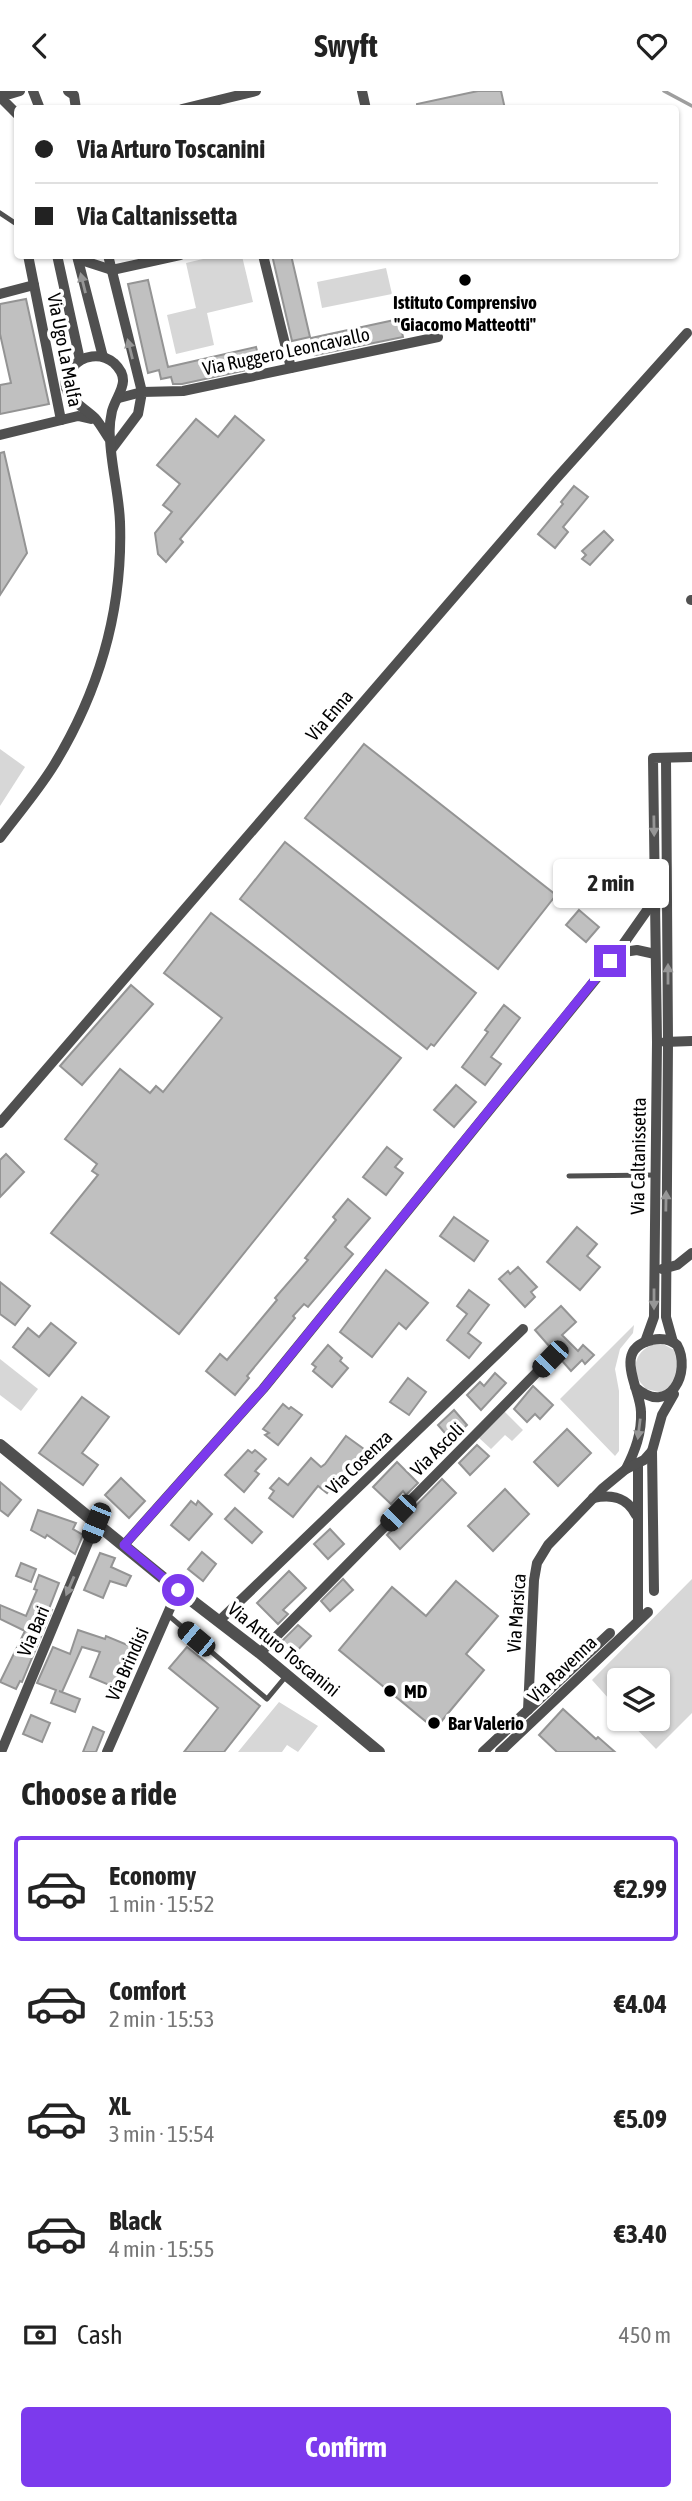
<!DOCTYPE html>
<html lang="en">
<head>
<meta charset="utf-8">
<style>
  :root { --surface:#fff; --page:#f6f6f6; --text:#222; --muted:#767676; --line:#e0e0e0; --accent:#7c3aed }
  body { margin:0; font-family:"Asap Condensed",sans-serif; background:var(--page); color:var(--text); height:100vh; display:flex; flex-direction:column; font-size:26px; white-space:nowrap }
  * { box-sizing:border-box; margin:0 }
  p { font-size:23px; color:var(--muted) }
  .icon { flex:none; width:38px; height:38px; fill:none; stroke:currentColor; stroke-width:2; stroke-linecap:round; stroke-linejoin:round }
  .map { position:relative; height:1661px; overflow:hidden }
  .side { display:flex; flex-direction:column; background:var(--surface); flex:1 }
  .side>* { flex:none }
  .banner { position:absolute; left:14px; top:14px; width:665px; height:154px; border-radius:7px; box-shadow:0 2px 5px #0004; display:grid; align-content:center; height:154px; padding:0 21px; background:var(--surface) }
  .tools { position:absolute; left:607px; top:1577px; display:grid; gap:14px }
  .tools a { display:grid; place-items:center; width:63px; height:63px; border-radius:7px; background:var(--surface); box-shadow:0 2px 5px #0004; font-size:35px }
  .end { position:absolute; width:32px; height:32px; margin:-16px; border:9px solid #7c3aed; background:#fff; box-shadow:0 0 0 4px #fff }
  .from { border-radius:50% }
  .bubble { position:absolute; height:49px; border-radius:7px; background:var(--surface); box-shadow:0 2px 5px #0004; font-size:23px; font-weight:700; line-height:49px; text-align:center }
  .car { position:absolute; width:21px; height:42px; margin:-21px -10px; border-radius:9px; box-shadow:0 0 5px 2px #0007; background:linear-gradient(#222 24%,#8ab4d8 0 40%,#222 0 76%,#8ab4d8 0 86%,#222 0) }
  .banner b { display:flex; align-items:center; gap:24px; height:66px; font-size:26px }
  .banner b+b { border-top:2px solid var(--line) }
  .banner i { width:18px; height:18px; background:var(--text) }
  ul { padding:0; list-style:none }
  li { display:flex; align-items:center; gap:21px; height:105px; margin:0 14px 10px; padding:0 7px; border:4px solid transparent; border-radius:7px }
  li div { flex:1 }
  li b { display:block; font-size:26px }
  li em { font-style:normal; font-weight:700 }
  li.current { border-color:var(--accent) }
  li>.icon { width:63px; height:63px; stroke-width:1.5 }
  h2 { padding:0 21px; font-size:32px; line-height:84px }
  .pay { display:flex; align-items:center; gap:18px; height:77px; padding:0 21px; font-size:26px }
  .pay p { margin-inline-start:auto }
  .primary-button { display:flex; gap:14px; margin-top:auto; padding:14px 21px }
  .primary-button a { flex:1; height:80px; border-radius:7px; background:var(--accent); color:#fff; font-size:28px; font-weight:700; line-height:80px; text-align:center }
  header { display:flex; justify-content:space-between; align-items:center; height:91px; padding:0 21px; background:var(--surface); font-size:32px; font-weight:700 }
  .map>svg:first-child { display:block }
</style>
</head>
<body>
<header><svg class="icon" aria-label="back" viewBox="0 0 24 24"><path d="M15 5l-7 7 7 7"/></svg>Swyft<svg class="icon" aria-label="heart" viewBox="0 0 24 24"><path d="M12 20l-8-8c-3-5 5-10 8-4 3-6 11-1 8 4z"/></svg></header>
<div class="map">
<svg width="692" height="1661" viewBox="0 0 692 1661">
  <rect width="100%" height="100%" fill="#fff"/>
  <g fill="#d7d7d7">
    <polygon points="220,164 242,165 253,211 207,222 214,254 176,263 167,224 196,217 186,172"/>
    <polygon points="386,177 392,203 322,217 317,191"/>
    <polygon points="0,658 25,676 0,715"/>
    <polygon points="634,1234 633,1242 620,1258 615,1278 619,1300 619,1360 615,1365 560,1308"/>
    <path d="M654,1253H663L676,1260L682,1286L663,1302L646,1298L635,1285C634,1269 639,1259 654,1253Z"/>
    <polygon points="0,1268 38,1298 21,1320 0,1304"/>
    <polygon points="504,1320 523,1339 512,1350 505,1344 491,1358 478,1346"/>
    <polygon points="692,1488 692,1622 656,1658 627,1628 658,1628 658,1589 620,1589 619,1619 592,1589"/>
    <polygon points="279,1611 318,1635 298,1661 287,1654 282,1661 238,1661"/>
  </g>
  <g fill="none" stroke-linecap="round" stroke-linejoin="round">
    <polyline stroke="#9e9e9e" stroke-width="3.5" points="664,0 692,15"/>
  </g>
  <g fill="#c0c0c0" stroke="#949494" stroke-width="2">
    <polygon points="478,0 501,0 505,18 417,18 417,13"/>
    <polygon points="272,164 291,164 310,246 292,250"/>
    <polygon points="148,189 168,276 256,256 261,276 182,293 173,293 171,286 161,288 159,279 148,282 128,193"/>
    <polygon points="26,208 49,313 0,323 0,294 11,292 0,243 0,213"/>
    <polygon points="399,228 403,246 315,264 311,247"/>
    <polygon points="235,325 264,349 180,448 183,451 166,471 158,463 155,442 172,421 163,414 180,393 157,374 196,328 218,346"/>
    <polygon points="4,361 27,462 0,504 0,362"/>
    <polygon points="574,395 588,406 563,436 568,441 555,457 538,443 563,413 561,411"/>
    <polygon points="604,440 613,449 590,474 582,468 586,464 582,460"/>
    <polygon points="364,653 556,804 498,878 305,727"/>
    <polygon points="285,751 476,902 434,955 431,953 427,958 240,808"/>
    <polygon points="579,819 599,836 586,851 566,834"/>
    <polygon points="211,822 401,967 179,1243 51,1142 98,1084 92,1080 97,1073 65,1048 120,978 150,1002 156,995 163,1001 222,927 164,882"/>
    <polygon points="131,894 153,913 82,994 60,975"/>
    <polygon points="504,914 520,927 491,966 501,973 485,994 462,976 488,941 485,939"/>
    <polygon points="456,994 476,1011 454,1036 434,1019"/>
    <polygon points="387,1056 402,1068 395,1076 403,1082 386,1104 363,1086"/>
    <polygon points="6,1063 24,1081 0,1106 0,1069"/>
    <polygon points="348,1108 370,1127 345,1156 353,1163 308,1216 304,1213 293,1225 295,1227 247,1285 249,1287 235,1304 206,1280 220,1263 227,1269 277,1209 275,1207 308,1169 305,1167 336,1129 333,1126"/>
    <polygon points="454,1126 488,1150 474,1170 440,1145"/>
    <polygon points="577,1136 597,1153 587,1165 600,1176 580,1199 547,1171"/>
    <polygon points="518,1176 537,1196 531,1201 535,1206 525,1216 499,1188 508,1180 510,1183"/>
    <polygon points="386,1179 428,1212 406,1238 399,1232 372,1266 340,1241"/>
    <polygon points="0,1191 30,1215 15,1234 0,1223"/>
    <polygon points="469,1199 489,1214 468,1242 481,1252 469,1267 447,1249 467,1223 457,1215"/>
    <polygon points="561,1215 576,1231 562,1244 578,1260 583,1254 594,1264 585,1273 582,1269 571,1280 535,1239"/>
    <polygon points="51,1232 76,1252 49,1285 13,1256 28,1237 39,1246"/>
    <polygon points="328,1254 342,1267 340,1270 348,1277 332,1296 313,1280 316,1276 312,1273"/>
    <polygon points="495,1282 506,1292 481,1319 467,1304 480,1291 484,1295"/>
    <polygon points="408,1287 426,1301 409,1324 390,1311"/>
    <polygon points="533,1295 553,1314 540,1328 535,1323 527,1331 514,1318"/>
    <polygon points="82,1306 109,1326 82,1362 98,1374 83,1394 39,1362"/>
    <polygon points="283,1313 289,1318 291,1316 302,1324 278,1354 265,1344 269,1342 263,1338"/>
    <polygon points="454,1319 467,1334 451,1349 438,1334"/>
    <polygon points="567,1338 591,1362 558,1395 534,1371"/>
    <polygon points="346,1345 368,1361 355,1379 349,1375 327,1402 318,1395 293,1426 269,1407 274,1400 270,1397 279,1387 288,1394 311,1367 321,1376 325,1373"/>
    <polygon points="477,1354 489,1365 470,1384 459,1372"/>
    <polygon points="248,1359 252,1362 255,1359 266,1368 255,1380 259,1383 244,1401 225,1384"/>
    <polygon points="397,1371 418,1392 406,1404 403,1400 391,1413 373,1396"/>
    <polygon points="121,1387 145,1410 129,1427 105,1404"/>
    <polygon points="442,1388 456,1402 400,1458 387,1444"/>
    <polygon points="0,1391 21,1409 8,1425 0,1419"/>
    <polygon points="505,1398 529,1423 493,1460 468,1435"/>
    <polygon points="191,1410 196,1414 198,1410 212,1423 189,1449 171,1434"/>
    <polygon points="235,1417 262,1441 252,1452 225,1428"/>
    <polygon points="38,1419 76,1432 73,1438 83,1444 75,1463 47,1444 45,1447 31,1439"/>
    <polygon points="330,1438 344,1453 328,1468 314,1453"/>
    <polygon points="202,1461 216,1473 203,1490 188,1478"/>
    <polygon points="100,1462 115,1467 111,1476 131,1485 126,1495 110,1490 103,1507 84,1499"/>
    <polygon points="21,1472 36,1478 31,1491 16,1485"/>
    <polygon points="289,1480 306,1497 283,1519 288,1523 278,1533 257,1512"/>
    <polygon points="39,1484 59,1492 49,1518 52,1519 22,1591 20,1590 16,1598 0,1591 25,1540 0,1528 0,1514 26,1525 37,1499 34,1498"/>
    <polygon points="343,1488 353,1499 330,1520 321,1510"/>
    <polygon points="456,1490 498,1525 466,1563 484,1579 435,1638 339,1559 392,1496 426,1525"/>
    <polygon points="298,1534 311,1545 291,1566 278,1554"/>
    <polygon points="78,1539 105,1548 106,1545 130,1555 114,1596 90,1586 100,1561 82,1556 62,1601 59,1600 80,1608 75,1621 51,1612 56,1599 37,1592 53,1556 70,1563"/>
    <polygon points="187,1556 260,1615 224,1661 184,1661 218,1617 169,1577"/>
    <polygon points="563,1618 596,1648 598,1646 615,1661 557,1661 539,1644"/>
    <polygon points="31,1624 50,1632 42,1651 23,1643"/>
    <polygon points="93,1636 104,1641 96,1661 83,1661"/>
  </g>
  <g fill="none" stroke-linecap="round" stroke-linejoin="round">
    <g stroke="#505050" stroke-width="5">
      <polyline points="0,122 18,134"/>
      <polyline points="569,1085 657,1084"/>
      <polyline points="168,1524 267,1608 287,1584"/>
    </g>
    <g stroke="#505050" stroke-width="10">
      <polyline points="33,0 40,18"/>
      <polyline points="68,0 74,4 76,18"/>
      <polyline points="362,0 366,18"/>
      <polyline points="0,2 10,3 20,0"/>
      <polyline points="0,6 18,24"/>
      <polyline points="182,18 256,0"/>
      <polyline points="28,164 61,329"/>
      <polyline points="57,164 80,269"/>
      <polyline points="108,164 142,301 119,307"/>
      <polyline points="263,164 291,277"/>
      <polyline points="77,165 103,266"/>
      <polyline points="78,168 112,179 180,164"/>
      <polyline points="0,203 34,194"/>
      <polyline points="0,344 78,325 91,328"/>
      <polyline points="111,359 138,323 142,301 183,300 438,246"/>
      <polyline points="691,509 692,509"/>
      <polyline points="666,667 668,951 666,1226 673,1251"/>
      <path d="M0,747C18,723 38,700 54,674C99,600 123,518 120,431C119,403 111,375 110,347C109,338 110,329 112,320C117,302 133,290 114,272C101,261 82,264 72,277C53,303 81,313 95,327C101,334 105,342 110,349"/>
      <polyline points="617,862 637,859 655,863"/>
      <polyline points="665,951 692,950"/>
      <polyline points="0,1032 555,389 687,242"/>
      <polyline points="662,1178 677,1174 692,1162"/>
      <polyline points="645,1251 654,1226 657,951 653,667 692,666"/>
      <polyline points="652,1360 654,1500"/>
      <polyline points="638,1372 638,1529"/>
      <path d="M626,1378C635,1360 642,1342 641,1321C641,1298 611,1258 652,1249C660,1247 670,1248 677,1254C692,1280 670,1327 635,1296"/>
      <path d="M593,1407C612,1403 627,1406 636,1424"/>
      <polyline points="124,1454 263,1298 617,862 655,808"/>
      <polyline points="219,1530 523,1238"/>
      <polyline points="260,1562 550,1268"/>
      <polyline points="528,1619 534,1489 537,1472 548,1454 603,1397 626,1378 644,1369 652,1360 662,1324 674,1303"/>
      <polyline points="1,1661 96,1432"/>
      <polyline points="107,1661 178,1499"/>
      <polyline points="483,1661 610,1542"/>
      <polyline points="500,1661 648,1521"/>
    </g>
    <polyline stroke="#505050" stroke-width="12" points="0,1354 178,1499 260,1562 379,1661"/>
  </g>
  <defs><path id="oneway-solid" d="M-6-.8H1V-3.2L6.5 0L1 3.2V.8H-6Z" transform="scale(1.75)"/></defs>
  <g fill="#969696">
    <use href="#oneway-solid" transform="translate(83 192) rotate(-104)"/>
    <use href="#oneway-solid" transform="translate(130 258) rotate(-104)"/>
    <use href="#oneway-solid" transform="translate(654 735) rotate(89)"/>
    <use href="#oneway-solid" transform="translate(668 883) rotate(-90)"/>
    <use href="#oneway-solid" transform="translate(666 1110) rotate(-89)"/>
    <use href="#oneway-solid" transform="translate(654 1208) rotate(90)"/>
    <use href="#oneway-solid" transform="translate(639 1338) rotate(97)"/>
    <use href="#oneway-solid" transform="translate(70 1495) rotate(113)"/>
  </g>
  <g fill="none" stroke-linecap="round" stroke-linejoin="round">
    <polyline stroke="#7c3aed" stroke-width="9" points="178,1499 124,1454 263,1298 610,870"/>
  </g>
  <g fill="#000" stroke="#fff" stroke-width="2.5">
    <circle cx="465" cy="189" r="7"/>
    <circle cx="390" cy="1600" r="7"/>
    <circle cx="434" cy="1632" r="7"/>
  </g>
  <g text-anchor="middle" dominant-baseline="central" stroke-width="7" stroke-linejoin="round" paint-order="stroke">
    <g font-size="19" font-weight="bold" fill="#000" stroke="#fff" text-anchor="start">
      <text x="465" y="211" text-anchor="middle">Istituto Comprensivo<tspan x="465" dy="22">"Giacomo Matteotti"</tspan></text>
      <text x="404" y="1600">MD</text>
      <text x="448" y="1632">Bar Valerio</text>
    </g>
    <g font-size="19" fill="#000" stroke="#fff">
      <text transform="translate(65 259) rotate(79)">Via Ugo La Malfa</text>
      <text transform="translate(286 260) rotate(-12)">Via Ruggero Leoncavallo</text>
      <text transform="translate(329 624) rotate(-49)">Via Enna</text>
      <text transform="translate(638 1065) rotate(-89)">Via Caltanissetta</text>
      <text transform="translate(437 1358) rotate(-45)">Via Ascoli</text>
      <text transform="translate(359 1371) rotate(-44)">Via Cosenza</text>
      <text transform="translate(516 1522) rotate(-86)">Via Marsica</text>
      <text transform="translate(33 1540) rotate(-67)">Via Bari</text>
      <text transform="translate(284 1558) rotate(39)">Via Arturo Toscanini</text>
      <text transform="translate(127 1573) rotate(-66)">Via Brindisi</text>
      <text transform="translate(562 1578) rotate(-44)">Via Ravenna</text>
    </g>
  </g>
</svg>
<div class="tools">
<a><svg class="icon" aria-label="layers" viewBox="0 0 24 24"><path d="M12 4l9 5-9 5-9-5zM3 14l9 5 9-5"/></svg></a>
</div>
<i class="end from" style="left:178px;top:1499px"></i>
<i class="end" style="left:610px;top:870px"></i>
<div class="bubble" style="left:553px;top:768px;width:116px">2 min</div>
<i class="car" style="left:550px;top:1268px;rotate:224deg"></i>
<i class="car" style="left:398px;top:1422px;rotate:224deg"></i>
<i class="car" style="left:96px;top:1432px;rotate:202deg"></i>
<i class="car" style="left:196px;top:1548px;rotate:310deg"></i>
<div class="banner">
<b><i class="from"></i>Via Arturo Toscanini</b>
<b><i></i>Via Caltanissetta</b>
</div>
</div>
<section class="side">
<h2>Choose a ride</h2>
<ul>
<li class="current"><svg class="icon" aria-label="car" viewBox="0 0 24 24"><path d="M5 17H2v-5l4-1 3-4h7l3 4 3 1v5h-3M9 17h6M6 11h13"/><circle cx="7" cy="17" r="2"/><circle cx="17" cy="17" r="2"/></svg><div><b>Economy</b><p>1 min · 15:52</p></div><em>€2.99</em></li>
<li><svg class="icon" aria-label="car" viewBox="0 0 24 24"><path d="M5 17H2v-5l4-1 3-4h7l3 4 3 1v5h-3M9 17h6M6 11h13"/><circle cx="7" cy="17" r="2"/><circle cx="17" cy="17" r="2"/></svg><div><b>Comfort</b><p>2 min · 15:53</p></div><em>€4.04</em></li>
<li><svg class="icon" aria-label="car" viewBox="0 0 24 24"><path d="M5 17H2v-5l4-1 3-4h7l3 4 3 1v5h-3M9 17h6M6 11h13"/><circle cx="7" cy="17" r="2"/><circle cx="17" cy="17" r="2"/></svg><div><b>XL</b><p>3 min · 15:54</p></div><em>€5.09</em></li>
<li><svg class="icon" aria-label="car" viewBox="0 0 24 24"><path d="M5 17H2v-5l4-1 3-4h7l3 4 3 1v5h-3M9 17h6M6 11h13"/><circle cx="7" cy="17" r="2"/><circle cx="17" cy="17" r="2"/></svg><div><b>Black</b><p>4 min · 15:55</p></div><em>€3.40</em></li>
</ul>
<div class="pay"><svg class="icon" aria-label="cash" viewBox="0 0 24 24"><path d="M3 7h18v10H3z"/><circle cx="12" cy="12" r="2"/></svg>Cash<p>450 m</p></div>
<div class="primary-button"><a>Confirm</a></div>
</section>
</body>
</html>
